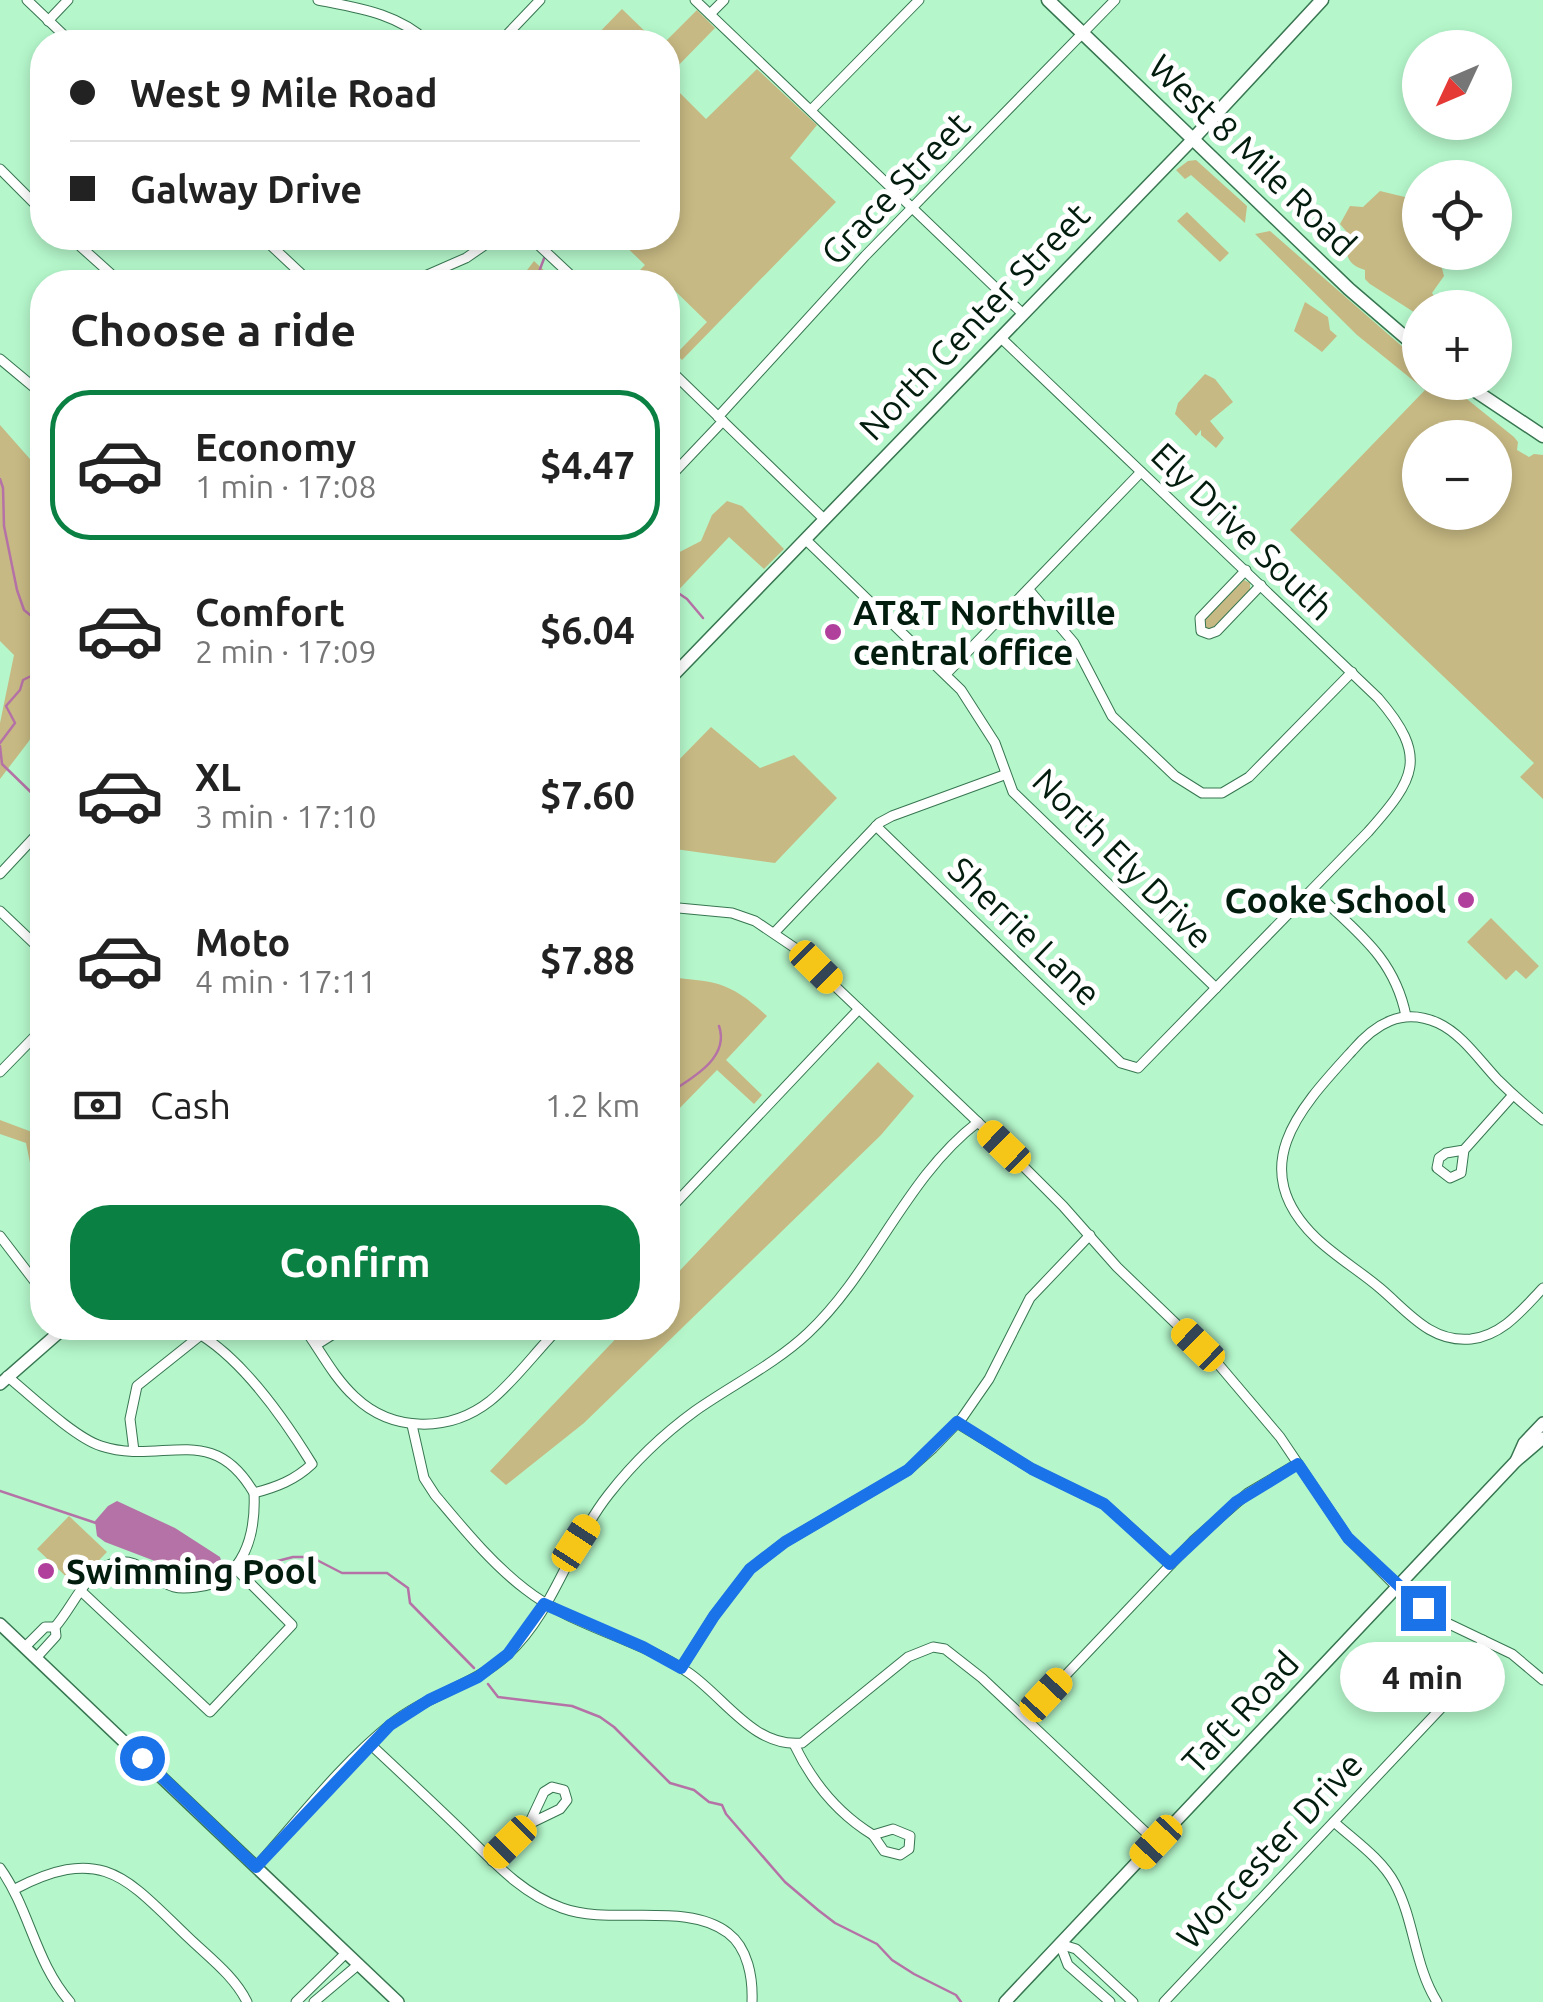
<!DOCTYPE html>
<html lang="en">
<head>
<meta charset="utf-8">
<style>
  :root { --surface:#fff; --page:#f6f6f6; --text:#222; --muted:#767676; --line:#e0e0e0; --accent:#0b8043 }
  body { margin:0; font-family:Ubuntu,sans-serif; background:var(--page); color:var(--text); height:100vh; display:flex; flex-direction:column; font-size:38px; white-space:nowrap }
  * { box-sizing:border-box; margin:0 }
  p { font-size:32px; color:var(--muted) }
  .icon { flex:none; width:55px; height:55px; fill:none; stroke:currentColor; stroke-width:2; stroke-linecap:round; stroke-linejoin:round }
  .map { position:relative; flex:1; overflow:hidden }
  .sheet { position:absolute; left:30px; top:270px; width:650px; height:1070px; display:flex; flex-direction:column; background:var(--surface); border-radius:40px; box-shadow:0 5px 15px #0003 }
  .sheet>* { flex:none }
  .top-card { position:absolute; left:30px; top:30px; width:650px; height:220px; border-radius:40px; box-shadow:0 5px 15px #0003; display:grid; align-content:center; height:220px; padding:0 40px; background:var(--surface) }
  .needle { width:65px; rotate:226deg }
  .controls { position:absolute; left:1402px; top:30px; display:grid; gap:20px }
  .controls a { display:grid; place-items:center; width:110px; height:110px; border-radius:50%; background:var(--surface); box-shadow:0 5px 15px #0003; font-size:50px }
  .end { position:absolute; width:45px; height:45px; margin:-22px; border:12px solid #1a73e8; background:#fff; box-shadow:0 0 0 5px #fff }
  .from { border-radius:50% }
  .bubble { position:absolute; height:70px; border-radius:35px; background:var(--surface); box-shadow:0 5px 15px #0003; font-size:32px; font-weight:600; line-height:70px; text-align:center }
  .car { position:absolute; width:30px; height:60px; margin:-30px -15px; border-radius:12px; box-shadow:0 0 8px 2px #0007; background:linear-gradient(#f5c518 24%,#345 0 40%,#f5c518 0 76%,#345 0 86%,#f5c518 0) }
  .top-card b { display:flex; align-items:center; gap:35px; height:95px; font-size:38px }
  .top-card b+b { border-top:2px solid var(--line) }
  .top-card i { width:25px; height:25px; background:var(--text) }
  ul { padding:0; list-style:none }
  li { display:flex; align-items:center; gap:30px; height:150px; margin:0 20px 15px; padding:0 20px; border:5px solid transparent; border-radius:40px }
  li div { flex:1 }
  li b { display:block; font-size:38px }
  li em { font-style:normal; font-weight:600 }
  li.current { border-color:var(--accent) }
  li>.icon { width:90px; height:90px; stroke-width:1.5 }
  h2 { padding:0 40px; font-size:45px; line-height:120px }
  .pay { display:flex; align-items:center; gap:25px; height:110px; padding:0 40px; font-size:38px }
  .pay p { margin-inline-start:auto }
  .cta { display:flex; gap:20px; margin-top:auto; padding:20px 40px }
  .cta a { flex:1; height:115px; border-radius:40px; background:var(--accent); color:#fff; font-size:40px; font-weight:600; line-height:115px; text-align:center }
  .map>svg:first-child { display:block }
</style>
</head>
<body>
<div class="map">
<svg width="1543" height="2002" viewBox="0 0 1543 2002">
  <rect width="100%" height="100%" fill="#b5f7cb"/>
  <g fill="#c7b983" fill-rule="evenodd">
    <polygon points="622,9 656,42 590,42"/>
    <polygon points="697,10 715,28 671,73 671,84 706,119 757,69 817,125 790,158 836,202 682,360 676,354 707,322 670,286 668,288 668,282 628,282 645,265 617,238 668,238 665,42"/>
    <polygon points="1196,160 1247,206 1245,223 1191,175 1185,179 1176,170 1188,161"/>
    <path d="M1380,191L1409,198L1420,208V252L1438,253L1444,276L1432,293L1441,307L1420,308V316L1370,284L1365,279V270C1353,266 1347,262 1346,247L1351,237L1340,224L1350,206L1363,207Z"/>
    <polygon points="1187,212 1229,253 1220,262 1177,221"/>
    <path d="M1270,231L1420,362V382L1447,383L1514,437L1518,442L1517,450L1529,457L1534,454L1543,455V799L1520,777L1534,763L1290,530L1425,390L1357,335L1255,234ZM1420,438H1495V512H1420Z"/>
    <polygon points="534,261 553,279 550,282 518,282"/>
    <polygon points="1305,302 1328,317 1330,330 1337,336 1322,352 1294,331"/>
    <polygon points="1205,374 1215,379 1233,402 1210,421 1224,438 1216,448 1201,435 1201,430 1196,436 1175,414 1178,403"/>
    <polygon points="0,425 37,467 42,466 42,718 29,741 0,779 0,723 14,655 0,641"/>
    <polygon points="727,501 742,506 784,549 764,569 729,537 668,601 668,558 701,541 712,515"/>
    <polygon points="1244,580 1250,583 1250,591 1214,628 1205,628 1205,619"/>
    <polygon points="711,727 760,768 794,755 837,798 775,863 668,848 668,771"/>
    <polygon points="1491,918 1539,966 1526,979 1516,970 1506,980 1467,942"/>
    <path d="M668,977C717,982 729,981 767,1016L726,1060L762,1095L754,1104L717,1070L670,1118L668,1116Z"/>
    <polygon points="878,1062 914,1096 881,1135 584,1423 506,1485 490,1471 626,1328 668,1328 668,1283"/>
    <polygon points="0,1120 32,1132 42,1121 42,1190 33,1178 26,1143 0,1134"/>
    <polygon points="69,1516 107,1552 75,1585 37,1549"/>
  </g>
  <polygon fill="#b572a6" points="117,1501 175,1528 220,1557 222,1564 205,1573 189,1574 105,1542 97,1536 95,1521 108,1506"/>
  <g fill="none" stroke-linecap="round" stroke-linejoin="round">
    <g stroke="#b572a6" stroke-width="2.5">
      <polyline points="548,248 552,238"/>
      <polyline points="535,282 545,256"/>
      <polyline points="0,479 3,488 4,526 17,590 24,610 40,623 39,672 23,680 20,690 6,706 15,723 0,743"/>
      <polyline points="668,586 687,599 703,618"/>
      <polyline points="0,746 2,764 42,803"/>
      <path d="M668,1098L669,1093C692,1078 730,1058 719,1026"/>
      <polyline points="0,1491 96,1523"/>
      <polyline points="262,1565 293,1557 311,1557 342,1573 387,1573 408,1588 410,1603 474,1668"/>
      <polyline points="488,1684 498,1697 572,1706 600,1717 614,1727 670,1783 694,1790 709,1802 722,1805 726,1814 785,1882 818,1910 835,1923 877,1944 892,1960 914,1974 956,1995 961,2002"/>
    </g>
    <defs>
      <g id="minor">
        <polyline points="27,0 71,42"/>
        <path d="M318,0C358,8 397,13 428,42"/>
        <polyline points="695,0 1022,313"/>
        <polyline points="710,14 724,0"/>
        <polyline points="48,21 68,0"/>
        <polyline points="500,42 540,0"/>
        <polyline points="811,110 919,0"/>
        <polyline points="0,169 42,211"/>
        <polyline points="71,238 120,282"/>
        <polyline points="263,238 310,282"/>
        <polyline points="531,238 578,282"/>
        <polyline points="411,282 466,258 495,238"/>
        <polyline points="0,359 42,394"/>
        <polyline points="668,368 824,519"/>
        <polyline points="718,417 865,256 1115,0"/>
        <polyline points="668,479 723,421"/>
        <polyline points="805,539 961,690 995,743 1013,792 1216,988"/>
        <polyline points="1246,570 1200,618 1201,631 1209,634 1217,631 1261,585"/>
        <polyline points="1029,590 1074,643 1112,716 1175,776 1202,793 1222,793 1249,777 1352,672"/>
        <polyline points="947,673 1141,472"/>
        <path d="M876,826L1121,1063L1138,1068L1368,832C1415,779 1429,757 1378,698L1000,337"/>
        <polyline points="0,874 42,829"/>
        <path d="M1313,890C1355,931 1394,956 1406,1016"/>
        <polyline points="668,907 732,913 755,921 795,948 1004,1147 1063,1206 1117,1267 1219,1365 1280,1437 1348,1538 1397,1587 1445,1622 1512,1654 1543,1680"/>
        <polyline points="0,911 42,951"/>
        <polyline points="775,932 879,823 892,816 1004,775"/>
        <polyline points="0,1072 42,1029"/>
        <path d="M1543,1120C1527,1107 1512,1094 1498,1080C1480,1061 1462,1034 1438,1023C1402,1007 1375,1024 1352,1051C1301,1107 1243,1167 1316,1238C1336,1257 1360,1271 1381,1289C1408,1312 1431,1343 1471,1339C1503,1335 1522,1310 1543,1288"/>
        <polyline points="1464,1150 1461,1173 1450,1178 1437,1168 1439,1158 1446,1153 1464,1150 1513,1095"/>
        <polyline points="668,1211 859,1009"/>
        <polyline points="0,1236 42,1291"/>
        <path d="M304,1328C320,1350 334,1378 355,1397C392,1432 449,1433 490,1401C514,1382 537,1350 559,1328"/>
        <polyline points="316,1345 343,1328"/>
        <path d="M7,1376C30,1395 75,1438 101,1446C162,1466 212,1420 254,1493C256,1534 244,1582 197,1587C190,1588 181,1589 174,1587C151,1580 139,1554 111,1564C84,1574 73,1607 55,1627L56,1636L36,1658"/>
        <polyline points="957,1423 1032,1469 1104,1504 1171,1564"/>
        <path d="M412,1425L424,1478L435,1495C462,1527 491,1563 525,1589C573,1627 638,1638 689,1673C725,1698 754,1748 802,1743L908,1657L933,1647L945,1649L982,1678L1156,1842"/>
        <path d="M134,1451L130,1419L137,1386L201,1335C244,1362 285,1420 312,1464C295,1480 277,1487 254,1493"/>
        <polyline points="81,1591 210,1712 292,1625 235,1568"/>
        <polyline points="25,1647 45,1627 55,1627"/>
        <polyline points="681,1668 714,1616 750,1569 785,1542 908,1470 933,1448 962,1418 989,1379 1030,1298 1090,1235"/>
        <polyline points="1025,1718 1193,1541 1248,1493 1297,1464"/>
        <path d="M370,1744C400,1772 430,1800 460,1829C491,1859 520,1893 562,1908C611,1926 687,1901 728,1933C748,1948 753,1978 752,2002"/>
        <path d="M794,1744C812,1782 837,1813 873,1835"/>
        <path d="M1334,1822C1354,1840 1382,1859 1395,1884C1415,1922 1414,1965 1437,2002"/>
        <polygon points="893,1829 910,1836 909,1849 900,1855 884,1851 873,1835"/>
        <polyline points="492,1861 529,1824 560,1809 567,1800 564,1790 552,1787 544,1792 529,1824"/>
        <path d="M256,1867C299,1819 341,1764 391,1724C427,1695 474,1686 508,1654C554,1612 570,1543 609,1494C634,1462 662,1435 695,1411C732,1385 775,1364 808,1333C874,1271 905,1178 978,1122"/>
        <path d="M0,1868C30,1910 35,1962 70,2002"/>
        <path d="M15,1889C104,1843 127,1879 190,1939C210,1958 235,1977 247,2002"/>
        <polyline points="1060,1944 1076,1949 1133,2002"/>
        <polyline points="1060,1944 1068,1965 1110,2002"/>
        <polyline points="296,2002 346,1953"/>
        <polyline points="314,2002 359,1964"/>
        <polyline points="1164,2002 1444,1705 1465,1681 1483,1640"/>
      </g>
      <g id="tertiary">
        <polyline points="668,681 1193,139"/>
        <polyline points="0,1384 64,1328"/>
        <polyline points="1516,1461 1524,1443 1543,1423"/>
        <polyline points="0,1624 398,2002"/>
        <polyline points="1005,2002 1516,1461 1543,1438"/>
      </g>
      <g id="secondary">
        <polyline points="1048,0 1349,289 1420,350"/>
        <polyline points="1193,139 1322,0"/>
        <polyline points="1462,382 1543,436"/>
      </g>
    </defs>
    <use href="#minor" stroke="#377650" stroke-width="11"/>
    <use href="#tertiary" stroke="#377650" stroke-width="14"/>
    <use href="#secondary" stroke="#377650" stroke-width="15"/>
    <use href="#minor" stroke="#fff" stroke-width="9"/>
    <use href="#tertiary" stroke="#fff" stroke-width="11"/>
    <use href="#secondary" stroke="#fff" stroke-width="12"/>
  </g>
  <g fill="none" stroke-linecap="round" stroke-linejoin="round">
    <polyline stroke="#1a73e8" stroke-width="12" points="142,1758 256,1867 390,1725 429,1700 478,1677 508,1654 544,1604 643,1647 681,1668 714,1616 750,1569 785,1542 908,1470 957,1422 1032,1469 1104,1504 1170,1564 1236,1502 1298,1464 1348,1538 1423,1608"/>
  </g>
  <g fill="#b0409c" stroke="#fff" stroke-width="4">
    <circle cx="833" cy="632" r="10"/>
    <circle cx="1466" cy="900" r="10"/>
    <circle cx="46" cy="1571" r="10"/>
  </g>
  <g text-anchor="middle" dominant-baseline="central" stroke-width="10" stroke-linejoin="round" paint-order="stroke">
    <g font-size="35" fill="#021c0d" stroke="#fff">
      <text transform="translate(1253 155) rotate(44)">West 8 Mile Road</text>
      <text transform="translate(895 188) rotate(-46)">Grace Street</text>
      <text transform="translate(974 321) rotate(-46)">North Center Street</text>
      <text transform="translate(1243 531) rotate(44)">Ely Drive South</text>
      <text transform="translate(1123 858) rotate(45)">North Ely Drive</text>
      <text transform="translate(1025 931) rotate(44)">Sherrie Lane</text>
      <text transform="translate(1240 1712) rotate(-47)">Taft Road</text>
      <text transform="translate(1269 1850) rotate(-47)">Worcester Drive</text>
    </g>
    <g font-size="35" font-weight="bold" fill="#021c0d" stroke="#fff" text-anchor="start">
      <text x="853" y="612">AT&amp;T Northville<tspan x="853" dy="40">central office</tspan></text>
      <text x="1446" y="900" text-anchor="end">Cooke School</text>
      <text x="66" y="1571">Swimming Pool</text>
    </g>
  </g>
</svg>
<div class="controls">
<a><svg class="needle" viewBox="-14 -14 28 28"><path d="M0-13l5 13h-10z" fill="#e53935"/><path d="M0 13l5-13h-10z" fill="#767676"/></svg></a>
<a><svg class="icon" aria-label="locate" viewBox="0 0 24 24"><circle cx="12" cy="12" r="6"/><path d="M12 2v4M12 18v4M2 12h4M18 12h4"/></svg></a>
<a>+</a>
<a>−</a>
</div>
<i class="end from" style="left:142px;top:1758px"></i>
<i class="end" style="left:1423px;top:1608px"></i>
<div class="bubble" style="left:1340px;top:1642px;width:165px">4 min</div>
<i class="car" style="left:816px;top:967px;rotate:135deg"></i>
<i class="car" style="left:1004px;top:1147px;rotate:314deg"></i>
<i class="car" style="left:1198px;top:1345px;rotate:314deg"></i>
<i class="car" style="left:576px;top:1543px;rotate:33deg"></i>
<i class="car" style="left:1046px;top:1695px;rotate:43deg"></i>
<i class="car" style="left:510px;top:1842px;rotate:225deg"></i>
<i class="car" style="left:1156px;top:1842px;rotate:223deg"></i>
<div class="top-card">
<b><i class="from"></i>West 9 Mile Road</b>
<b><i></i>Galway Drive</b>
</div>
<section class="sheet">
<h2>Choose a ride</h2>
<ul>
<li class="current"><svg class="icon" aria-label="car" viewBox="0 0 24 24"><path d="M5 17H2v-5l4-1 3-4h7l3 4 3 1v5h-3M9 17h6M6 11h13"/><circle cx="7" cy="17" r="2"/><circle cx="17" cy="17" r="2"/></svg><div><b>Economy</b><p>1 min · 17:08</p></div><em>$4.47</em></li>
<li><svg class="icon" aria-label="car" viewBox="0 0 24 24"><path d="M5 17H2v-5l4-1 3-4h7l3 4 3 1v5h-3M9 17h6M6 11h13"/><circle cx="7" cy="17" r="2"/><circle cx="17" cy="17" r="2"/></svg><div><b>Comfort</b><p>2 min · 17:09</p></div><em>$6.04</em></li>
<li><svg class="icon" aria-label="car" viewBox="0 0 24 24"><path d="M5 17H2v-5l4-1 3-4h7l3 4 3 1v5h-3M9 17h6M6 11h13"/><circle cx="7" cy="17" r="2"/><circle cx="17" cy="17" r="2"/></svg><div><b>XL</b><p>3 min · 17:10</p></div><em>$7.60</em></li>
<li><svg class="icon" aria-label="car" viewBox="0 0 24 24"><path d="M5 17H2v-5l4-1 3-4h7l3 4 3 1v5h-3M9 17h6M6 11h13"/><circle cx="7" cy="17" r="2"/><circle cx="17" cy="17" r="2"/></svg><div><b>Moto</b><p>4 min · 17:11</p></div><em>$7.88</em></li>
</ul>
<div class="pay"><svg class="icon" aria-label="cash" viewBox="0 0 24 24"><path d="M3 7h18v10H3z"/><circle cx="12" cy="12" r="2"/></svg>Cash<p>1.2 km</p></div>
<div class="cta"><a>Confirm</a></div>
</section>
</div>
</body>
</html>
